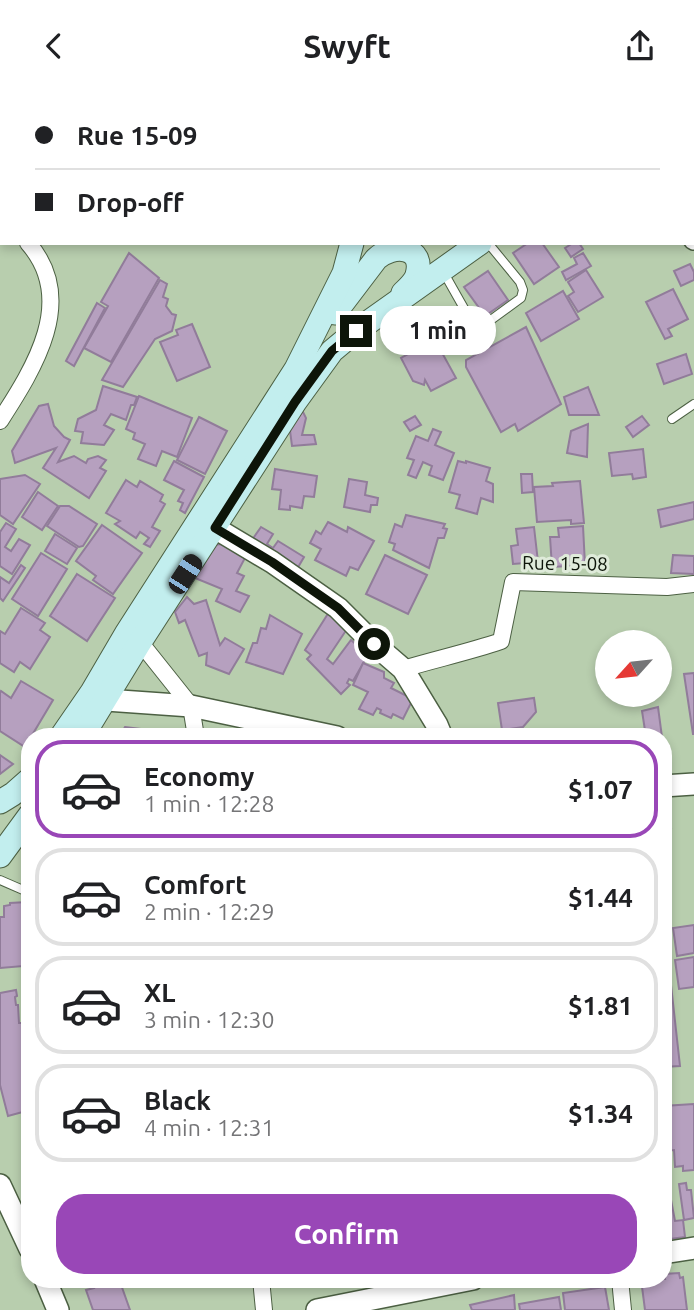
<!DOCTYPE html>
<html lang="en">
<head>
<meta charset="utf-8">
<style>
  :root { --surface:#fff; --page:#f6f6f6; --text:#202124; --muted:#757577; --line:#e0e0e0; --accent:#9947b7 }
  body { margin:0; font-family:Ubuntu,sans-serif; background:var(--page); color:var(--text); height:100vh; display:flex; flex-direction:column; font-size:26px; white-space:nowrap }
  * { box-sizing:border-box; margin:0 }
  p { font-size:23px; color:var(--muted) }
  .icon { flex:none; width:38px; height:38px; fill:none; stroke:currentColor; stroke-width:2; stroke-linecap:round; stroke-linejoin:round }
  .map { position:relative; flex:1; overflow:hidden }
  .sheet { position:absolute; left:21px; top:637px; width:651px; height:560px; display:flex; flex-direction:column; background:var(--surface); border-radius:28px; box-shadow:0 4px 10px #0003 }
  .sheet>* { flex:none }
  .top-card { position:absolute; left:0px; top:0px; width:695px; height:154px; box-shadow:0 4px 10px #0003; display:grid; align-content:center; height:154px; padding:0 35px; background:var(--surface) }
  .needle { width:46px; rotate:243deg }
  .fabs { position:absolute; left:595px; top:539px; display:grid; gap:14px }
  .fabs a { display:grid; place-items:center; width:77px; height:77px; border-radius:50%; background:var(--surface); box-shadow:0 4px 10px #0003; font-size:35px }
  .end { position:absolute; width:32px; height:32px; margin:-16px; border:9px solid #0d1509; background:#fff; box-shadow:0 0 0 4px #fff }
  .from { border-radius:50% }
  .bubble { position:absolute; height:49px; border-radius:24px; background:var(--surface); box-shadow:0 4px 10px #0003; font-size:23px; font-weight:700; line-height:49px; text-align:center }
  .car { position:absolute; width:21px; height:42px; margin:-21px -10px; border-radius:9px; box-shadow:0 0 5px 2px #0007; background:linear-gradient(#222 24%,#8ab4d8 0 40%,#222 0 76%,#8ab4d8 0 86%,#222 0) }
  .top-card b { display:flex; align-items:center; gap:24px; height:66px; font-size:26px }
  .top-card b+b { border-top:2px solid var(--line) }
  .top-card i { width:18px; height:18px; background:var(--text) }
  ul { padding:12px 0 0; list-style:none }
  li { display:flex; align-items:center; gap:21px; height:98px; margin:0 14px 10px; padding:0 21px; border:4px solid var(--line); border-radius:28px }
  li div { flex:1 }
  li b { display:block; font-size:26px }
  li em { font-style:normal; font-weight:700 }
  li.active { border-color:var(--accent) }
  li>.icon { width:63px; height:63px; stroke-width:1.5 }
  .cta { display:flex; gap:14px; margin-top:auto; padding:14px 35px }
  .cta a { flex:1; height:80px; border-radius:28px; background:var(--accent); color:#fff; font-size:28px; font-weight:700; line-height:80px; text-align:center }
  header { display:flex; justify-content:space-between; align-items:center; height:91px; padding:0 35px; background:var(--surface); font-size:32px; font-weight:700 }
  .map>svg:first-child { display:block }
</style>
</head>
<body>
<header><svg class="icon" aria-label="back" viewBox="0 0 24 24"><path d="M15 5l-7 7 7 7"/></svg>Swyft<svg class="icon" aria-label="share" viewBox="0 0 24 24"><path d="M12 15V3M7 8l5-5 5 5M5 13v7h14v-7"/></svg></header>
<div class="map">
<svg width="694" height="1219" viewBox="0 0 694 1219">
  <rect width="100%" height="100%" fill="#b8ceae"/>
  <g fill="#b6a0bf" stroke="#917c9a" stroke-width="2">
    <polygon points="528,152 542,152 559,176 534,193 513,162"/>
    <polygon points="573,152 579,152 583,158 571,166 565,157"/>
    <polygon points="129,162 159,187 111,271 84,257 108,215 101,211"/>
    <polygon points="583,162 591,175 566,189 562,181 577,173 574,167"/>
    <polygon points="690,173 694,181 694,189 681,195 674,180"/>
    <polygon points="586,179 603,206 578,221 568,205 574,201 568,191"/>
    <polygon points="488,180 508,209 485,225 464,196"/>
    <polygon points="160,189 167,193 163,206 168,208 166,215 172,223 176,224 172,240 155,248 123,296 102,289"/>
    <polygon points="673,198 688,228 668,238 672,245 665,248 646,211"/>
    <polygon points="563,200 579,228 541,250 526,222"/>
    <polygon points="97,212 105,217 74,275 66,270"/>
    <polygon points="429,222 441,245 435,249 456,287 431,300 425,289 424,294 413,290 401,267 408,263 396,240"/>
    <polygon points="192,233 210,276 177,290 160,251 178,244 176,239"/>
    <polygon points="526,236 561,313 518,340 515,333 501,341 466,276 466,269"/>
    <polygon points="686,263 692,283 664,293 657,273"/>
    <polygon points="103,295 137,306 134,314 131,314 126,329 111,323 104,334 114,339 104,354 81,352 83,341 75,340 78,328 96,319"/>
    <polygon points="588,296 599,324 569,324 564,306"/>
    <polygon points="139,305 192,327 177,366 162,360 156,375 138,368 145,353 133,348 135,342 126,338"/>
    <polygon points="48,313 54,335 64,346 70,349 58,371 74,365 86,372 88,368 98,365 106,369 100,377 106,380 89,407 43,377 56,357 15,372 12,360 39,315"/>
    <polygon points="302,319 306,327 302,344 314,344 316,353 292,355 289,332"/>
    <polygon points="415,325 421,334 410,340 404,331"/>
    <polygon points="642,325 649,334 633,346 626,336"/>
    <polygon points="199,326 227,340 205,383 177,369"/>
    <polygon points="588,333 587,366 567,362 571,340"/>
    <polygon points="433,338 441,341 435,354 454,362 443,389 429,384 432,375 423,371 416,387 408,384 414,369 407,367 416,345 428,350"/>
    <polygon points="643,358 646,386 633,388 632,383 612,385 609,362"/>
    <polygon points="174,370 204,386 185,422 180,419 183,412 178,410 184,399 164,389"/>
    <polygon points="458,370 466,372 466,370 490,377 486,390 493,393 493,411 481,407 477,423 456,417 460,404 449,401"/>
    <polygon points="275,378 317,385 314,406 304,405 302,417 290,415 290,419 279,418 281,399 272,398"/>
    <polygon points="521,383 532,383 533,401 522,402"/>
    <polygon points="25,384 40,393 13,433 0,424 0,388"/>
    <polygon points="349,388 367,391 365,404 378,407 377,414 371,414 370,421 344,416"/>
    <polygon points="126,389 137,396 140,390 163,404 160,410 165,413 152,436 160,440 150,456 144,453 149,447 140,441 136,447 115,433 120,430 106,422"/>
    <polygon points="580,390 584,432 571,433 571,429 537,431 534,396 553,395 552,392"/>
    <polygon points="38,401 58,415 42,439 22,426"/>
    <polygon points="694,411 694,428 661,436 658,419"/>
    <polygon points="60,415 69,415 97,433 83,455 79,456 47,435"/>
    <polygon points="406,424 445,433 443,437 447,438 444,447 438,447 429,477 393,459 395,453 389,451 395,433 402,436"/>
    <polygon points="328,431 347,441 348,436 374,450 358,479 350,476 346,485 315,469 321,458 310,452 316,440 321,443"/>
    <polygon points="6,432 16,438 5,456 11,460 19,448 30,454 12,483 0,475 0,441"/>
    <polygon points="102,434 142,462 113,503 93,489 96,485 76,470"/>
    <polygon points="583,435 585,474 552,476 550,446 559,446 558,437"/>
    <polygon points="261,436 273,443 267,453 273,457 278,450 304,466 297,478 252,449"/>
    <polygon points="534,436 538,471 513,473 511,455 518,454 516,438"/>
    <polygon points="55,443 77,457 67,473 45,460"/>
    <polygon points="221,453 246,465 237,482 244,485 236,500 249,505 240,521 216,510 222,498 195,487 215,454"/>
    <polygon points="41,462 67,478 38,525 12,508"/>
    <polygon points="385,464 427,484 408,523 366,503"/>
    <polygon points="673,464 694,465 694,483 671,482"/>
    <polygon points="21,474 25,477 3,510 0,507 0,486 9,492"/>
    <polygon points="77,483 115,507 87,550 50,525"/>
    <polygon points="187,506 194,513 206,509 220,554 225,547 244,558 229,583 206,574 207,562 199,565 185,529 179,532 175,521"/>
    <polygon points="21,517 45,532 40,539 50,546 30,578 20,571 14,581 0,572 0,540 5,543"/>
    <polygon points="329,521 347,538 327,568 333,573 351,549 368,564 353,590 349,588 347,592 350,594 341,603 307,568 311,564 305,559"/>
    <polygon points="270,524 302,543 283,583 246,571 253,552 257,552 261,537 266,538"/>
    <polygon points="363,572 384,581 384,587 394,592 391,597 413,608 403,628 393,623 391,627 380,622 381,619 377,617 373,624 359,618 368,601 353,594"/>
    <polygon points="694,582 694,643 693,643 684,583"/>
    <polygon points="21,590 53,609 25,656 0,640 0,602 1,600 11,607"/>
    <polygon points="534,607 536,621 523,636 502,639 498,612"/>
    <polygon points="658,616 662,646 646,646 642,620"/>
    <polygon points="125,636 164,641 165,646 119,646"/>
    <polygon points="0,664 13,673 0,683"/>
    <polygon points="663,736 671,738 666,768 663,767"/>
    <polygon points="27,811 28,816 30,816 30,882 24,882 23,875 0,877 0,826 4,826 4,815 10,814 10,812"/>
    <polygon points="694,834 694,862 677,865 673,837"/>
    <polygon points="694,866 694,896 679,898 675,869"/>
    <polygon points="669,876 680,975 663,976 663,877"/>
    <polygon points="16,899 17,905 15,906 16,914 18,914 19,932 22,932 23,951 26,951 27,957 22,961 25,960 27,966 24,967 26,976 30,975 30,1019 8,1025 0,994 0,902"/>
    <polygon points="694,1013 694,1079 683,1080 683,1075 675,1076 674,1059 665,1060 663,1015"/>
    <polygon points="686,1092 687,1099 691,1099 694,1127 684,1129 679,1093"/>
    <polygon points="671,1109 675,1130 683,1129 685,1146 670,1148 665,1110"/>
    <polygon points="679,1182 680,1187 683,1186 687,1219 645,1219 641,1188 665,1188 664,1183"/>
    <polygon points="90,1188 119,1188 130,1219 93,1219 86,1199 94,1197"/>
    <polygon points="605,1196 609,1219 565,1219 563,1202"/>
    <polygon points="514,1204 515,1219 472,1219 470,1214"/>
    <polygon points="559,1206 561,1219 520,1219 519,1213"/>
  </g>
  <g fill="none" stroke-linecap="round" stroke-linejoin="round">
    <defs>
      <g id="service">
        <polyline points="444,182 470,228 476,234 484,234 521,207 523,199 520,191 488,152"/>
        <polyline points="672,328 694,313"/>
        <polyline points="0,789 30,802"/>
      </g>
      <g id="minor">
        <polyline points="0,128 2,129"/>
        <path d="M0,330C34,277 78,209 28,152"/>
        <polyline points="140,551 191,615 196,646"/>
        <path d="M403,578C436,568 469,561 501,550L513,491L667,496L694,493"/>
        <polyline points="261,1188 264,1219"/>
        <polyline points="620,1188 623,1219"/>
      </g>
      <g id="tertiary">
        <polyline points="693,146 694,148"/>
        <polyline points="215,437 272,471 338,517 374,553 403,578 437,634 442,646"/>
        <polyline points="106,609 191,615 337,646"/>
        <polyline points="663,695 694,693"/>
        <polyline points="0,1094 30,1158"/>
        <polyline points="663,1162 694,1157"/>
        <polyline points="45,1188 58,1219"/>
        <polyline points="317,1219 473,1188"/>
      </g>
      <g id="secondary">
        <polyline points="678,2 679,0"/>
        <path d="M335,222L376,168C393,152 425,155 417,184C415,191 408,197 403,202"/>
        <polyline points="61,646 92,601 126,543 296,278 344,182 352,152"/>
        <polyline points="82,646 140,551 295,311 332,260 356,240 480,152"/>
        <polyline points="0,711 13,703 30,688"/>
        <polyline points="0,765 30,724"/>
      </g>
      <g id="trunk">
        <polyline points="233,0 236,2"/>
        <polyline points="284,0 288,2"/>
        <polyline points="511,2 512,0"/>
        <polyline points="655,2 659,0"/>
      </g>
    </defs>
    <use href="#service" stroke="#4c6043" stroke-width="10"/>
    <use href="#minor" stroke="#4c6043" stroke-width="18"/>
    <use href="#tertiary" stroke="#4c6043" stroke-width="24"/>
    <use href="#secondary" stroke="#4c6043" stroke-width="25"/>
    <use href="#trunk" stroke="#278784" stroke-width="31"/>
    <use href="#service" stroke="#fff" stroke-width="8"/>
    <use href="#minor" stroke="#fff" stroke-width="16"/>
    <use href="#tertiary" stroke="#fff" stroke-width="21"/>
    <use href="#secondary" stroke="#c2eeee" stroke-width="23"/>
    <use href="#trunk" stroke="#5ed0d2" stroke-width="28"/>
  </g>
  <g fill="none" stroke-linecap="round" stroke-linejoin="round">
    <polyline stroke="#0d1509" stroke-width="9" points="356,240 332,260 295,311 215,437 272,471 338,517 374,553"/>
  </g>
  <g text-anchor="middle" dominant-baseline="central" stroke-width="6" stroke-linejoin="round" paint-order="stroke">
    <g font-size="19" fill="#0d1509" stroke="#dfebda">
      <text transform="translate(565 472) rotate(1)">Rue 15-08</text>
    </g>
  </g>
</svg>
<div class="fabs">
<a><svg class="needle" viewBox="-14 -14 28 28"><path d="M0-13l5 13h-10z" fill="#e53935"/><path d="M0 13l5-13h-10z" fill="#757577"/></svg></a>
</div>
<i class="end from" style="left:374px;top:553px"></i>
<i class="end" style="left:356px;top:240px"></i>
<div class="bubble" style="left:380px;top:215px;width:116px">1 min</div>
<i class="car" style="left:185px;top:483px;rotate:33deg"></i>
<div class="top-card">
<b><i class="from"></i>Rue 15-09</b>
<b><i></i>Drop-off</b>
</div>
<section class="sheet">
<ul>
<li class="active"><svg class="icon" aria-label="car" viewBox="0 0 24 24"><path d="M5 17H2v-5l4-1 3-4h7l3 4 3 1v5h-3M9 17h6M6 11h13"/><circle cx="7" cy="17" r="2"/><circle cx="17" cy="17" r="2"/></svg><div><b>Economy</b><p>1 min · 12:28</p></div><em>$1.07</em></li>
<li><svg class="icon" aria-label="car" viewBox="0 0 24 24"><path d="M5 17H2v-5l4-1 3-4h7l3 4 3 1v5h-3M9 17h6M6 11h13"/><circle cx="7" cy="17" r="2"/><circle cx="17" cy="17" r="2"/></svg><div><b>Comfort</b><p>2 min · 12:29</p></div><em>$1.44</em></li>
<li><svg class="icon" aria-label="car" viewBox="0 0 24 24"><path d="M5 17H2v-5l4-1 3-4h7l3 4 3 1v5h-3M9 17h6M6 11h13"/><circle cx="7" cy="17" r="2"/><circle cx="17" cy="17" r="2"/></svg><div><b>XL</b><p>3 min · 12:30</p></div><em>$1.81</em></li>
<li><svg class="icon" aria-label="car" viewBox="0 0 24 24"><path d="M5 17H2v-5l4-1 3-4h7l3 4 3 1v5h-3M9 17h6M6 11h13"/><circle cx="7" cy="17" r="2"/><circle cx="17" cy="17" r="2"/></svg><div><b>Black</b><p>4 min · 12:31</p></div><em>$1.34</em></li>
</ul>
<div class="cta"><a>Confirm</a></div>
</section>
</div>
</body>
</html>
